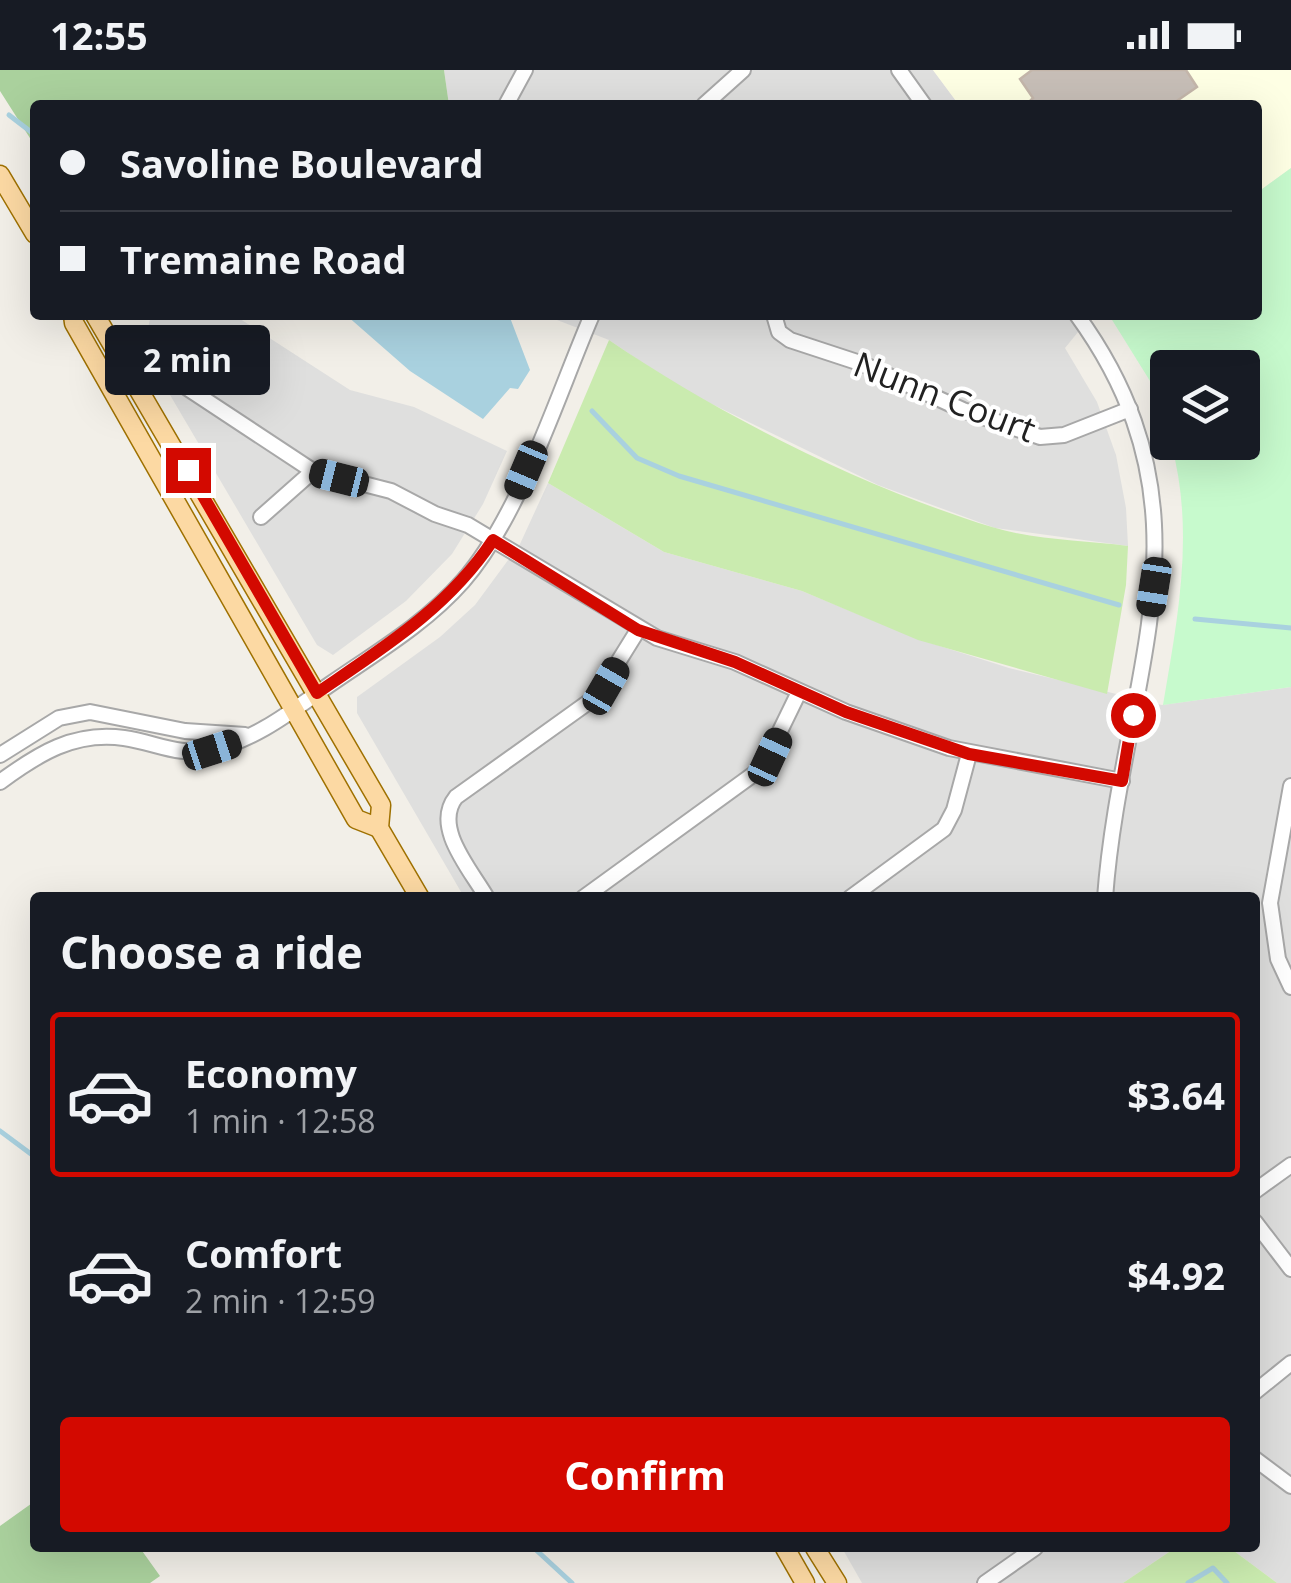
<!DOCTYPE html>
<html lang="en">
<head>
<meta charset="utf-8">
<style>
  :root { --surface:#171b24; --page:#20242c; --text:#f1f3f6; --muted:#9ea1a6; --line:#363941; --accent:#d30900 }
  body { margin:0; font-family:"Open Sans",sans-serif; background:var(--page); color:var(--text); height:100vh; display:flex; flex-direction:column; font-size:38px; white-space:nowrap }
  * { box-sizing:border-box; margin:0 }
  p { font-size:32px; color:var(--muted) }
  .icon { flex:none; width:55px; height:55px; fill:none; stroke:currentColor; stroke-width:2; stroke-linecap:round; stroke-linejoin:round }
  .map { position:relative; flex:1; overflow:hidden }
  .details { position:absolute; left:30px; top:822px; width:1230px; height:660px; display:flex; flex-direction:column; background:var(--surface); border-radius:10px; box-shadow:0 10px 40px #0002 }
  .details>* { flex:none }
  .top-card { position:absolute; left:30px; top:30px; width:1232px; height:220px; border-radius:10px; box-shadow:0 10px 40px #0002; display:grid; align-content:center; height:220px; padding:0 30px; background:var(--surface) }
  .controls { position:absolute; left:1150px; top:280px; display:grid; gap:20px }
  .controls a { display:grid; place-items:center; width:110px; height:110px; border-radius:10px; background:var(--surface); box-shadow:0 10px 40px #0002; font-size:50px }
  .end { position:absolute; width:45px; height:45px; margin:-22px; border:12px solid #d30900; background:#fff; box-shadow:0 0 0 5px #fff }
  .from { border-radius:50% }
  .bubble { position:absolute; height:70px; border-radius:10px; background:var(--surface); box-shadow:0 10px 40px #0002; font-size:32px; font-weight:700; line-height:70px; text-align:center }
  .car { position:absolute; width:30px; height:60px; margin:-30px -15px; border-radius:12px; box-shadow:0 0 8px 2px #0007; background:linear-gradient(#222 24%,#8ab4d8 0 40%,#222 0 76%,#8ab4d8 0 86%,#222 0) }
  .top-card b { display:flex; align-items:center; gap:35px; height:95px; font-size:38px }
  .top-card b+b { border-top:2px solid var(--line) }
  .top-card i { width:25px; height:25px; background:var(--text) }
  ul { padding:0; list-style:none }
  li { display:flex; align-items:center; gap:30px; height:165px; margin:0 20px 15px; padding:0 10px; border:5px solid transparent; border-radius:10px }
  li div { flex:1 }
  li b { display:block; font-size:38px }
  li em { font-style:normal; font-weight:700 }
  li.selected { border-color:var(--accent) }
  li>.icon { width:90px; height:90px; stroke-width:1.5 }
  h2 { padding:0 30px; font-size:45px; line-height:120px }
  .cta { display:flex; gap:20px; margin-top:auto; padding:20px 30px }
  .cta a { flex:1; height:115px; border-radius:10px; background:var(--accent); color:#fff; font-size:40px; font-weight:700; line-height:115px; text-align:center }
  .status { display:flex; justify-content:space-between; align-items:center; height:70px; padding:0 50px; background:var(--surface); direction:ltr }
  .status svg { height:28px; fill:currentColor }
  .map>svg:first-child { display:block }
</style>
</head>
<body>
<div class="status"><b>12:55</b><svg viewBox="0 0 49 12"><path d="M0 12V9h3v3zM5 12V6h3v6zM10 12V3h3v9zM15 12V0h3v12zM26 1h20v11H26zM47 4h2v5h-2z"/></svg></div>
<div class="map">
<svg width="1291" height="1513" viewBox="0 0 1291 1513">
  <rect width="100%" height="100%" fill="#f2efe8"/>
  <g fill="#dfdfde">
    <polygon points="444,0 933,0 959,35 449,35"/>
    <polygon points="151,245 234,245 350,320 414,337 507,381 483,434 452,484 406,531 333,585 317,575 143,279"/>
    <polygon points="544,245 1092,245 1065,278 1097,332 1116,385 1126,438 1128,476 995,458 878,415 681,319 609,270"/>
    <polygon points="548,413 664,482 802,521 918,569 1009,598 1162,635 1291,617 1291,1513 1277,1513 1230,1478 1255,1478 1255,828 464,827 357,643 357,627 440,567 475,535 520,474"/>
    <polygon points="842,1478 1175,1478 1123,1513 862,1513"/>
  </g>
  <polygon fill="#feffe4" points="933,0 1291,0 1291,98 1258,122 1258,35 959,35"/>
  <g fill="#caebaf">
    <path d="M609,270C719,345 864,418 992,457C1034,470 1084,470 1128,476L1126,515L1107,624L918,570L802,521L664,482L548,413Z"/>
    <polygon points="1175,1478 1230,1478 1277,1513 1123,1513"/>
  </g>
  <g fill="#aad19d">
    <polygon points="0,0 444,0 449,35 35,35 35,76 0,21"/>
    <polygon points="35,1431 35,1478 140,1478 160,1506 150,1513 0,1513 0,1456"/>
  </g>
  <path fill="#c7facd" d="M1291,98V617L1163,635C1178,546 1195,461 1171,373L1242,372V298H1168L1167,360L1150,311L1109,245H1258V122Z"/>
  <polygon fill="#a9d1df" points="346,245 509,245 530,300 518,319 510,318 483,349 410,301"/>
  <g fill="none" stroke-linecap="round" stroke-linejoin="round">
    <g stroke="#a9d1df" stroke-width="5">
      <polyline points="9,45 35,65"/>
      <polyline points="592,341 637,388 679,406 1119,535"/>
      <polyline points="1195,549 1291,558"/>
      <polyline points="0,1061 35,1087"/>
      <polyline points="534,1478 572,1513"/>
      <polyline points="1188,1513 1213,1498 1227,1513"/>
    </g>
  </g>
  <polygon fill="#c7beb7" stroke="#c4b6aa" stroke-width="2.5" points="1032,0 1186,0 1197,17 1171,35 1026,35 1033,28 1020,9"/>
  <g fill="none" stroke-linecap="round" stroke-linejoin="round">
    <defs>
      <g id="minor">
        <polyline points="899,0 924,35"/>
        <polyline points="506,35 525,0"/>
        <polyline points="704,35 743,0"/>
        <polyline points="774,245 779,262 790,270 863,294 963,340 1040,367 1064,365 1130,339"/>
        <path d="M1077,245C1223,446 1121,610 1105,828"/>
        <polyline points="132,303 166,304 313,401 391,421 435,444 468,455 657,568 735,592 846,642 949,678 1122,711"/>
        <polyline points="261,447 313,401"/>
        <polyline points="0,685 59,648 90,642 185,661 245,665"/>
        <path d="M0,712C38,684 74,661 124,668C158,673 177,687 213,679C258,669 294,639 332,613C377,582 426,553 463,511C520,446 557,326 592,245"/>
        <polyline points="1291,716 1270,833 1278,889 1291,917"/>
        <path d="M487,828C471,800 432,757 456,727L597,626L638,560"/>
        <polyline points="583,828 762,698 799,622"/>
        <polyline points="850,828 944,759 954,740 969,684"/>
        <polyline points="1255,1121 1291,1095"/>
        <polyline points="1255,1152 1291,1199"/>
        <polyline points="1255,1322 1291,1293"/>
        <polyline points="1255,1389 1291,1416"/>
        <polyline points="985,1513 1035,1478"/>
      </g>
      <g id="major">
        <polyline points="0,105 35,164"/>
        <polyline points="73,245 74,253 356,749 379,758"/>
        <polyline points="95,245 381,735 379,758 420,828"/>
        <polyline points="785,1478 805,1513"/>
        <polyline points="815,1478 837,1513"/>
      </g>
    </defs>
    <use href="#minor" stroke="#a8a8a8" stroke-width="18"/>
    <use href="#major" stroke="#9f7100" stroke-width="21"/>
    <use href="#minor" stroke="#fff" stroke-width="14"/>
    <use href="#major" stroke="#fcd9a3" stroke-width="18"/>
  </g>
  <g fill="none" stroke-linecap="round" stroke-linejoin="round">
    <path stroke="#d30900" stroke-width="12" d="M188,400L317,623C383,578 448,538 493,470L638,560L735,592L846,642L969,684L1122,711L1133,645"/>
  </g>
  <g text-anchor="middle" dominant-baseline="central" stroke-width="8" stroke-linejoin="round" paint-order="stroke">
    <g font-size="35" fill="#212121" stroke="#fff">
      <text transform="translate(945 326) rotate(21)">Nunn Court</text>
    </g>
  </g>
</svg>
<div class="controls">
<a><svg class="icon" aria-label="layers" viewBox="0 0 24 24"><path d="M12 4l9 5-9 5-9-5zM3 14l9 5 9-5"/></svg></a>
</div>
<i class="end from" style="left:1133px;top:645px"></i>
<i class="end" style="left:188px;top:400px"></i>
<div class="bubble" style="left:105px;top:255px;width:165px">2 min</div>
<i class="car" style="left:526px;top:400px;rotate:203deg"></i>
<i class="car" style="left:339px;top:408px;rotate:284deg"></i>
<i class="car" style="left:1154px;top:517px;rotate:189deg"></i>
<i class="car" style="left:606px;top:616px;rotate:30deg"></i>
<i class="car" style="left:212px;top:680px;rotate:72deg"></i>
<i class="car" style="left:770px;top:687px;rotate:25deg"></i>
<div class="top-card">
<b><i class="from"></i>Savoline Boulevard</b>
<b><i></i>Tremaine Road</b>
</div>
<section class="details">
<h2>Choose a ride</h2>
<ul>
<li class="selected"><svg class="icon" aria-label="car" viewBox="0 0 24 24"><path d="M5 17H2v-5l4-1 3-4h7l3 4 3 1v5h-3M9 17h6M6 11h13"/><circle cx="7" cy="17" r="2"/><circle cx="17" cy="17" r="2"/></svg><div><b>Economy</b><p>1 min · 12:58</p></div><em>$3.64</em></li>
<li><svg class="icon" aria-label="car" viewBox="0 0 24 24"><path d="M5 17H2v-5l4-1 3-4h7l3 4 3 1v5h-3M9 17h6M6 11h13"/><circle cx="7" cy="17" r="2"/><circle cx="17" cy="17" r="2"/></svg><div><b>Comfort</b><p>2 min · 12:59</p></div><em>$4.92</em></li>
</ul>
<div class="cta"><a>Confirm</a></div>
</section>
</div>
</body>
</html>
